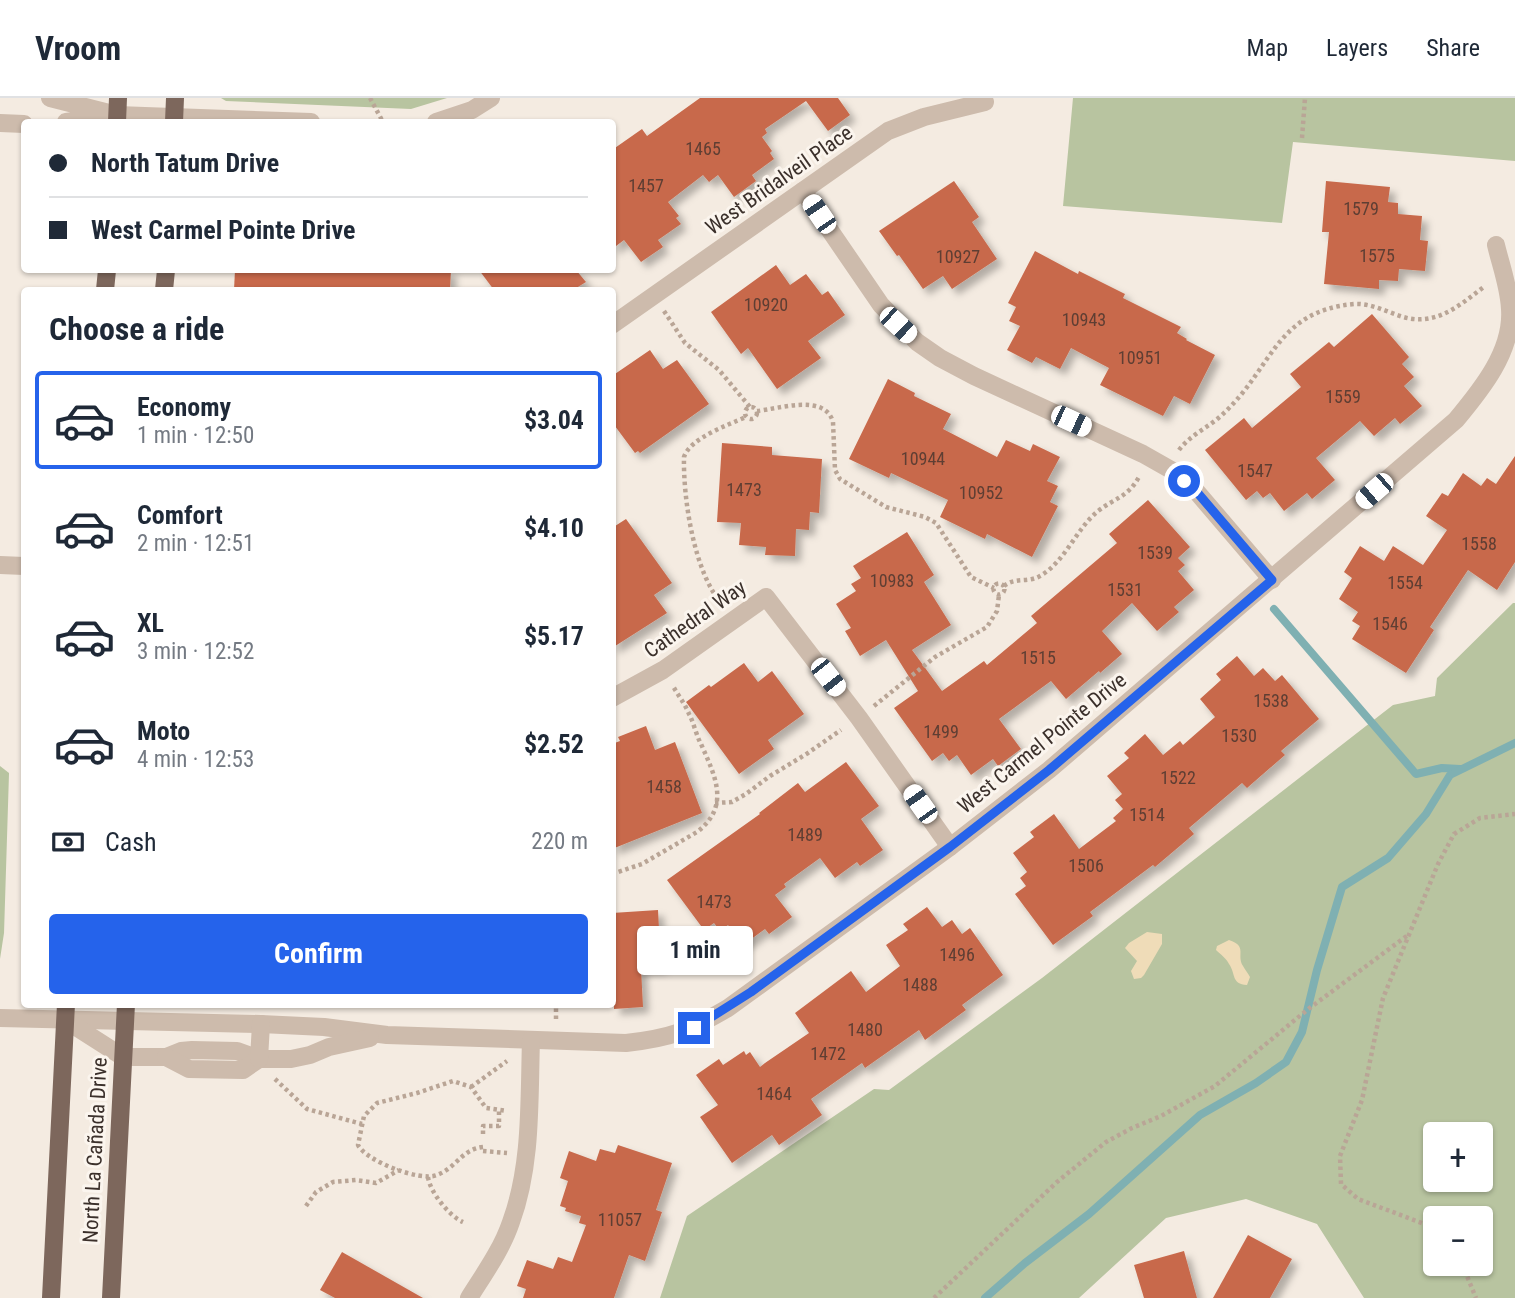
<!DOCTYPE html>
<html lang="en">
<head>
<meta charset="utf-8">
<style>
  :root { --surface:#fff; --page:#f2f2f3; --text:#1f2937; --muted:#747a83; --line:#e0e1e3; --accent:#2563eb }
  body { margin:0; font-family:"Roboto Condensed",sans-serif; background:var(--page); color:var(--text); height:100vh; display:flex; flex-direction:column; font-size:26px; white-space:nowrap }
  * { box-sizing:border-box; margin:0 }
  p { font-size:23px; color:var(--muted) }
  .icon { flex:none; width:38px; height:38px; fill:none; stroke:currentColor; stroke-width:2; stroke-linecap:round; stroke-linejoin:round }
  .map { position:relative; flex:1; overflow:hidden }
  .drawer { position:absolute; left:21px; top:189px; width:595px; height:721px; display:flex; flex-direction:column; background:var(--surface); border-radius:7px; box-shadow:0 2px 5px #0004 }
  .drawer>* { flex:none }
  .guide { position:absolute; left:21px; top:21px; width:595px; height:154px; border-radius:7px; box-shadow:0 2px 5px #0004; display:grid; align-content:center; height:154px; padding:0 28px; background:var(--surface) }
  .controls { position:absolute; left:1423px; top:1024px; display:grid; gap:14px }
  .controls a { display:grid; place-items:center; width:70px; height:70px; border-radius:7px; background:var(--surface); box-shadow:0 2px 5px #0004; font-size:35px }
  .end { position:absolute; width:32px; height:32px; margin:-16px; border:9px solid #2563eb; background:#fff; box-shadow:0 0 0 4px #fff }
  .from { border-radius:50% }
  .bubble { position:absolute; height:49px; border-radius:7px; background:var(--surface); box-shadow:0 2px 5px #0004; font-size:23px; font-weight:700; line-height:49px; text-align:center }
  .car { position:absolute; width:21px; height:42px; margin:-21px -10px; border-radius:9px; box-shadow:0 0 5px 2px #0007; background:linear-gradient(#fff 24%,#345 0 40%,#fff 0 76%,#345 0 86%,#fff 0) }
  .guide b { display:flex; align-items:center; gap:24px; height:66px; font-size:26px }
  .guide b+b { border-top:2px solid var(--line) }
  .guide i { width:18px; height:18px; background:var(--text) }
  ul { padding:0; list-style:none }
  li { display:flex; align-items:center; gap:21px; height:98px; margin:0 14px 10px; padding:0 14px; border:4px solid transparent; border-radius:7px }
  li div { flex:1 }
  li b { display:block; font-size:26px }
  li em { font-style:normal; font-weight:700 }
  li.active { border-color:var(--accent) }
  li>.icon { width:63px; height:63px; stroke-width:1.5 }
  h2 { padding:0 28px; font-size:32px; line-height:84px }
  .pay { display:flex; align-items:center; gap:18px; height:77px; padding:0 28px; font-size:26px }
  .pay p { margin-inline-start:auto }
  .cta { display:flex; gap:14px; margin-top:auto; padding:14px 28px }
  .cta a { flex:1; height:80px; border-radius:7px; background:var(--accent); color:#fff; font-size:28px; font-weight:700; line-height:80px; text-align:center }
  header { display:flex; align-items:center; gap:42px; box-sizing:border-box; height:98px; padding:0 35px; background:var(--surface); border-bottom:2px solid var(--line) }
  header strong { font-size:33px }
  nav { display:flex; gap:38px; margin-inline-start:auto; font-size:24px }
  .map>svg:first-child { display:block }
</style>
</head>
<body>
<header>
<strong>Vroom</strong>
<nav><a>Map</a><a>Layers</a><a>Share</a></nav>
</header>
<div class="map">
<svg width="1515" height="1200" viewBox="0 0 1515 1200">
  <defs>
    <filter id="shadow"><feDropShadow dx="6" dy="6" stdDeviation="3.5" flood-color="#0004"/></filter>
  </defs>
  <rect width="100%" height="100%" fill="#f4ebe1"/>
  <g fill="#b8c4a0" fill-rule="evenodd">
    <polygon points="221,0 447,0 411,11 226,3"/>
    <polygon points="1073,0 1515,0 1515,63 1293,44 1282,125 1063,108"/>
    <path d="M1513,505H1515V1200H1364L1317,1126L1246,1101L1166,1120L1079,1200H660L687,1118L874,991L889,992L1042,880L1393,607L1435,598L1437,580ZM1435,1036H1480V1082H1435ZM1435,1120H1480V1166H1435Z"/>
    <polygon points="0,668 9,675 4,835 0,861"/>
  </g>
  <g fill="#efdcb8">
    <polygon points="1147,834 1162,836 1162,846 1144,877 1141,880 1134,881 1131,873 1137,863 1125,850 1129,845"/>
    <path d="M1229,842C1248,848 1236,857 1243,868C1245,872 1248,875 1250,879L1247,887C1231,886 1236,876 1229,866C1226,860 1220,856 1216,852L1217,848Z"/>
  </g>
  <g fill="none" stroke-linecap="round" stroke-linejoin="round">
    <g stroke="#7fb0b2" stroke-width="8">
      <polyline points="1274,511 1416,676 1442,670 1460,671"/>
      <polyline points="985,1200 1025,1165 1089,1116 1200,1017 1256,985 1286,964 1302,934 1317,872 1342,789 1388,760 1426,716 1450,677 1515,645"/>
    </g>
  </g>
  <g fill="#c8694b" filter="url(#shadow)">
    <polygon points="700,0 838,0 850,17 828,33 806,3 765,31 767,35 762,39 772,53 770,55 774,61 752,77 756,83 734,99 718,77 709,84 703,77 668,104 679,118 676,120 681,126 658,142 663,149 641,164 624,142 612,151 612,52 642,31 647,38"/>
    <polygon points="954,83 979,119 972,124 997,161 952,191 943,178 923,191 899,157 897,158 879,133"/>
    <polygon points="1326,83 1390,89 1388,104 1398,105 1398,116 1422,118 1420,142 1428,143 1425,173 1399,171 1398,183 1379,182 1379,191 1324,186 1329,134 1322,134"/>
    <polygon points="1035,153 1078,176 1079,173 1125,196 1123,200 1181,229 1177,235 1187,241 1186,242 1215,257 1190,306 1174,298 1163,318 1100,287 1109,270 1071,250 1060,271 1036,259 1032,265 1007,252 1020,228 1009,223 1016,209 1008,205"/>
    <polygon points="776,167 790,187 806,176 822,197 828,193 845,217 808,243 821,260 777,291 748,250 741,256 711,214"/>
    <polygon points="235,172 451,172 450,192 234,192"/>
    <polygon points="479,172 576,172 586,184 573,192 494,192"/>
    <polygon points="1372,216 1409,259 1402,266 1414,279 1404,288 1422,308 1400,326 1395,320 1374,338 1360,323 1316,360 1335,382 1312,401 1307,395 1284,413 1270,395 1263,400 1257,393 1246,402 1205,352 1244,320 1252,330 1301,289 1290,276 1329,244 1334,249"/>
    <polygon points="650,252 663,271 677,262 709,306 640,355 638,353 635,355 612,324 612,278"/>
    <polygon points="888,281 915,295 914,298 951,316 943,331 997,359 1006,342 1030,353 1033,346 1060,359 1047,383 1058,388 1050,404 1058,408 1032,459 987,436 985,441 940,419 948,402 891,375 889,380 849,361"/>
    <polygon points="722,345 772,349 772,357 822,361 819,415 810,414 809,432 796,431 795,458 765,457 766,449 739,447 741,425 717,424"/>
    <polygon points="1515,358 1515,464 1497,492 1468,472 1430,529 1434,532 1406,575 1352,541 1360,528 1352,523 1358,514 1339,501 1352,480 1344,474 1360,448 1384,463 1393,448 1423,467 1447,432 1426,418 1442,395 1448,398 1463,375 1481,388 1487,380 1496,386"/>
    <polygon points="1148,402 1190,449 1178,460 1185,467 1178,473 1194,492 1174,509 1179,514 1157,533 1132,505 1102,533 1122,556 1100,575 1099,573 1066,601 1051,583 999,621 1021,651 998,668 993,661 971,677 957,657 949,663 943,655 932,663 894,610 918,593 886,542 860,558 845,533 851,530 836,506 856,493 851,486 861,480 853,468 907,434 934,477 924,484 951,527 912,552 942,593 984,563 987,567 1037,525 1031,518 1117,445 1109,436"/>
    <polygon points="626,421 672,485 654,497 667,515 612,550 612,430"/>
    <polygon points="1237,558 1254,578 1263,570 1275,583 1282,577 1319,621 1281,653 1285,657 1247,690 1242,685 1189,730 1194,736 1155,769 1153,767 1090,814 1093,818 1053,847 1015,796 1026,788 1020,780 1027,774 1013,755 1034,739 1030,734 1054,716 1079,751 1116,723 1113,720 1123,711 1115,702 1122,696 1107,678 1129,660 1124,655 1145,636 1163,657 1180,643 1183,647 1215,619 1200,601 1221,582 1216,576"/>
    <polygon points="744,565 758,584 772,573 804,616 768,642 774,651 739,676 686,604 709,587 711,589"/>
    <polygon points="646,628 655,652 675,644 702,715 612,751 612,646 620,643 618,639"/>
    <polygon points="846,664 879,708 861,721 883,752 860,768 857,764 835,780 820,760 784,786 786,789 775,797 792,819 769,836 765,831 743,847 728,827 720,833 714,825 704,832 667,782 760,716 759,715 798,685 805,694"/>
    <polygon points="927,809 942,829 952,822 962,836 970,830 1003,877 962,907 966,912 925,942 919,932 865,970 862,965 811,1001 822,1017 779,1047 772,1037 732,1065 700,1019 718,1007 696,977 719,961 723,967 744,953 746,957 750,954 760,969 765,965 809,935 795,915 851,873 866,894 900,868 886,847 908,832 903,826"/>
    <polygon points="658,812 661,869 641,870 643,909 614,911 612,815"/>
    <polygon points="618,1047 672,1065 656,1112 662,1114 645,1163 629,1157 614,1200 523,1200 526,1191 517,1188 527,1162 553,1171 558,1159 572,1164 586,1127 579,1125 581,1118 565,1113 566,1110 560,1108 568,1083 560,1080 569,1053 596,1063 600,1051 615,1055"/>
    <polygon points="1248,1137 1292,1161 1270,1200 1213,1200"/>
    <polygon points="1184,1153 1197,1200 1144,1200 1134,1167"/>
    <polygon points="342,1154 423,1200 335,1200 320,1192"/>
  </g>
  <g fill="none" stroke-linecap="round" stroke-linejoin="round">
    <g stroke="#b9a596" stroke-width="4.5" stroke-dasharray="3.5 3.5" stroke-linecap="butt">
      <polyline points="370,0 383,24"/>
      <polyline points="1302,40 1305,0"/>
      <polyline points="664,213 685,245 719,272 750,309"/>
      <circle cx="751" cy="315" r="6"/>
      <path d="M757,313C778,311 825,295 833,324L835,372L840,381L886,409L925,419L936,425L971,479L994,490"/>
      <path d="M1179,352C1191,336 1210,329 1224,315C1273,269 1276,213 1354,206C1370,205 1385,213 1400,218C1435,230 1460,207 1485,188"/>
      <circle cx="999" cy="491" r="5.5"/>
      <path d="M1004,488C1015,479 1028,485 1040,478C1065,464 1076,431 1098,413C1115,400 1128,399 1139,379"/>
      <path d="M722,506C694,475 683,400 684,359C690,340 728,327 746,319"/>
      <polyline points="874,608 935,559 987,529 997,513 999,497"/>
      <polyline points="715,705 732,704 746,696 770,678 808,655 841,632"/>
      <path d="M612,776L642,766L697,734C731,708 715,678 701,646C696,637 694,625 689,616C685,606 678,597 673,588"/>
      <polyline points="556,921 556,906"/>
      <polyline points="275,981 307,1011 362,1026"/>
      <polyline points="471,989 507,963"/>
      <polyline points="483,1036 483,1028 499,1028 499,1013"/>
      <path d="M483,1049C462,1051 456,1070 437,1077C420,1084 366,1063 358,1047L364,1018L377,1005L417,995L453,983L471,989L486,1010L507,1013"/>
      <polyline points="483,1053 507,1055"/>
      <path d="M428,1079C430,1094 449,1118 463,1124"/>
      <polyline points="306,1108 316,1094 333,1084 356,1082 376,1085 399,1072"/>
      <polyline points="1435,1130 1358,1101 1341,1086 1340,1058 1362,1002 1383,900 1438,766 1454,736 1480,720 1515,716"/>
      <polyline points="1462,1166 1476,1200"/>
      <polyline points="934,1200 1057,1084 1106,1044 1132,1030 1161,1018 1215,988 1307,912 1408,837"/>
    </g>
    <g stroke="#cdbbac" stroke-width="18">
      <polyline points="50,0 117,17 66,24"/>
      <polyline points="117,17 311,24"/>
      <polyline points="436,24 472,12 491,0"/>
      <polyline points="0,25 24,26"/>
      <polyline points="803,93 881,207 917,244 940,260 974,278 1143,356 1173,373 1196,393 1272,482"/>
      <polyline points="612,227 888,33 924,19 985,4"/>
      <polyline points="0,467 24,468"/>
      <polyline points="612,600 663,572 766,499 859,620 950,749"/>
      <path d="M0,920L261,926L324,929L387,937L626,945C671,940 689,933 728,910L950,749L1049,672L1456,322C1481,292 1513,253 1510,211C1509,189 1501,168 1496,147"/>
      <polyline points="65,922 123,959 166,959 181,953 192,952 237,953 259,961 291,961 310,957 329,949 370,940"/>
      <polyline points="166,959 189,971 243,972 259,961"/>
      <polyline points="259,961 261,926"/>
      <path d="M469,1200C484,1176 502,1151 511,1124C532,1067 529,1003 531,942"/>
    </g>
    <g stroke="#7d675c" stroke-width="18">
      <polyline points="117,24 118,0"/>
      <polyline points="174,24 175,0"/>
      <polyline points="105,192 107,172"/>
      <polyline points="164,192 166,172"/>
      <polyline points="51,1200 66,906"/>
      <polyline points="111,1200 126,906"/>
    </g>
  </g>
  <g fill="none" stroke-linecap="round" stroke-linejoin="round">
    <polyline stroke="#2563eb" stroke-width="9" points="694,930 751,894 950,749 1049,672 1272,482 1196,393 1184,383"/>
  </g>
  <g text-anchor="middle" dominant-baseline="central" stroke-width="6" stroke-linejoin="round" paint-order="stroke">
    <g font-size="18" fill="#5e3e33">
      <text x="703" y="50">1465</text>
      <text x="646" y="87">1457</text>
      <text x="1361" y="110">1579</text>
      <text x="1377" y="157">1575</text>
      <text x="958" y="158">10927</text>
      <text x="766" y="206">10920</text>
      <text x="1084" y="221">10943</text>
      <text x="1140" y="259">10951</text>
      <text x="1343" y="298">1559</text>
      <text x="923" y="360">10944</text>
      <text x="1255" y="372">1547</text>
      <text x="744" y="391">1473</text>
      <text x="981" y="394">10952</text>
      <text x="1479" y="445">1558</text>
      <text x="1155" y="454">1539</text>
      <text x="892" y="482">10983</text>
      <text x="1405" y="484">1554</text>
      <text x="1125" y="491">1531</text>
      <text x="1390" y="525">1546</text>
      <text x="1038" y="559">1515</text>
      <text x="1271" y="602">1538</text>
      <text x="941" y="633">1499</text>
      <text x="1239" y="637">1530</text>
      <text x="1178" y="679">1522</text>
      <text x="664" y="688">1458</text>
      <text x="1147" y="716">1514</text>
      <text x="805" y="736">1489</text>
      <text x="1086" y="767">1506</text>
      <text x="714" y="803">1473</text>
      <text x="957" y="856">1496</text>
      <text x="920" y="886">1488</text>
      <text x="865" y="931">1480</text>
      <text x="828" y="955">1472</text>
      <text x="774" y="995">1464</text>
      <text x="620" y="1121">11057</text>
    </g>
    <g font-size="21" fill="#3b302b" stroke="#fbf5ee">
      <text transform="translate(779 82) rotate(-35)">West Bridalveil Place</text>
      <text transform="translate(695 521) rotate(-35)">Cathedral Way</text>
      <text transform="translate(1042 645) rotate(-39)">West Carmel Pointe Drive</text>
      <text transform="translate(95 1052) rotate(-87)">North La Cañada Drive</text>
    </g>
  </g>
</svg>
<div class="controls">
<a>+</a>
<a>−</a>
</div>
<i class="end from" style="left:1184px;top:383px"></i>
<i class="end" style="left:694px;top:930px"></i>
<div class="bubble" style="left:637px;top:828px;width:116px">1 min</div>
<i class="car" style="left:819px;top:116px;rotate:326deg"></i>
<i class="car" style="left:898px;top:227px;rotate:133deg"></i>
<i class="car" style="left:1071px;top:323px;rotate:115deg"></i>
<i class="car" style="left:1374px;top:393px;rotate:229deg"></i>
<i class="car" style="left:828px;top:579px;rotate:142deg"></i>
<i class="car" style="left:920px;top:706px;rotate:325deg"></i>
<div class="guide">
<b><i class="from"></i>North Tatum Drive</b>
<b><i></i>West Carmel Pointe Drive</b>
</div>
<section class="drawer">
<h2>Choose a ride</h2>
<ul>
<li class="active"><svg class="icon" aria-label="car" viewBox="0 0 24 24"><path d="M5 17H2v-5l4-1 3-4h7l3 4 3 1v5h-3M9 17h6M6 11h13"/><circle cx="7" cy="17" r="2"/><circle cx="17" cy="17" r="2"/></svg><div><b>Economy</b><p>1 min · 12:50</p></div><em>$3.04</em></li>
<li><svg class="icon" aria-label="car" viewBox="0 0 24 24"><path d="M5 17H2v-5l4-1 3-4h7l3 4 3 1v5h-3M9 17h6M6 11h13"/><circle cx="7" cy="17" r="2"/><circle cx="17" cy="17" r="2"/></svg><div><b>Comfort</b><p>2 min · 12:51</p></div><em>$4.10</em></li>
<li><svg class="icon" aria-label="car" viewBox="0 0 24 24"><path d="M5 17H2v-5l4-1 3-4h7l3 4 3 1v5h-3M9 17h6M6 11h13"/><circle cx="7" cy="17" r="2"/><circle cx="17" cy="17" r="2"/></svg><div><b>XL</b><p>3 min · 12:52</p></div><em>$5.17</em></li>
<li><svg class="icon" aria-label="car" viewBox="0 0 24 24"><path d="M5 17H2v-5l4-1 3-4h7l3 4 3 1v5h-3M9 17h6M6 11h13"/><circle cx="7" cy="17" r="2"/><circle cx="17" cy="17" r="2"/></svg><div><b>Moto</b><p>4 min · 12:53</p></div><em>$2.52</em></li>
</ul>
<div class="pay"><svg class="icon" aria-label="cash" viewBox="0 0 24 24"><path d="M3 7h18v10H3z"/><circle cx="12" cy="12" r="2"/></svg>Cash<p>220 m</p></div>
<div class="cta"><a>Confirm</a></div>
</section>
</div>
</body>
</html>
